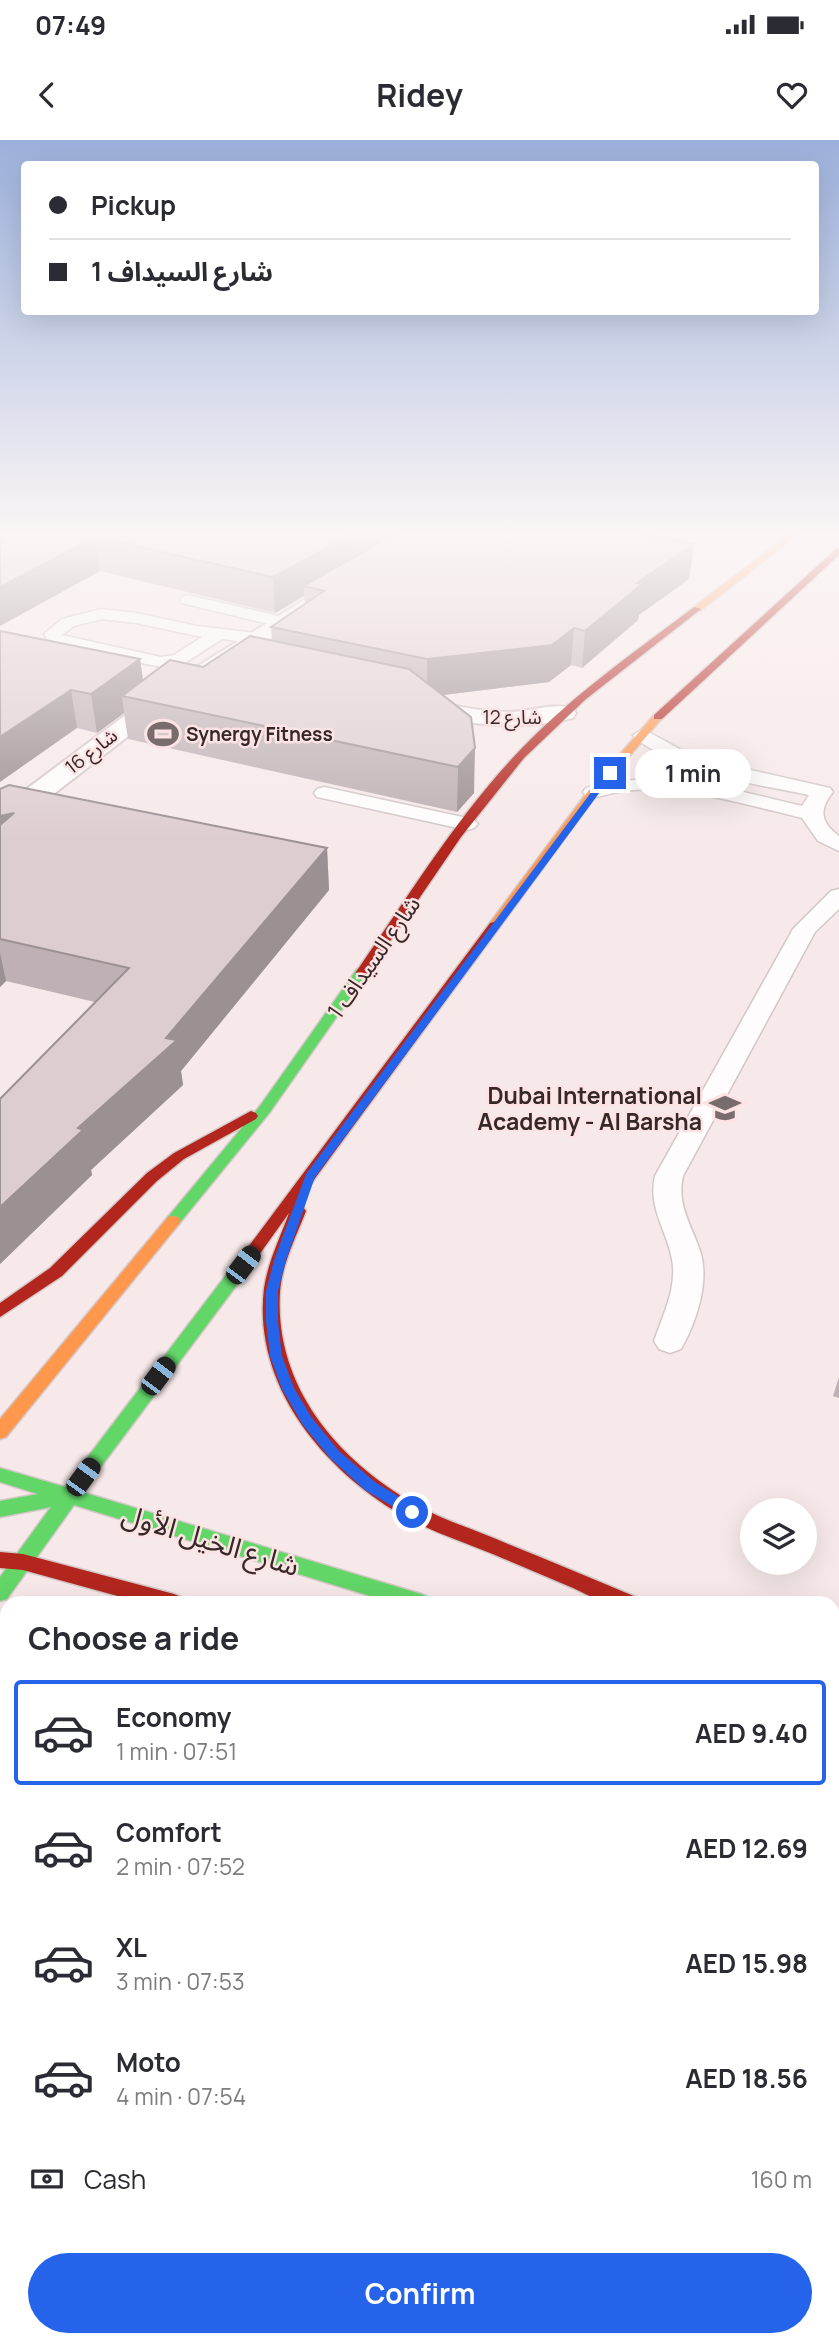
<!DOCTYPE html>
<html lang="en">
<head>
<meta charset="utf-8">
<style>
  :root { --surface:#fff; --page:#f7f7f7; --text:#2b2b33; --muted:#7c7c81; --line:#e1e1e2; --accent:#2563eb }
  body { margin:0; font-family:Manrope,"Noto Sans Arabic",sans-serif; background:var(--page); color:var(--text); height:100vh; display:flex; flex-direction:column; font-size:26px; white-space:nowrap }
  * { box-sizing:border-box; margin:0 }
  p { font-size:23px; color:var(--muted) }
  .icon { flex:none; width:38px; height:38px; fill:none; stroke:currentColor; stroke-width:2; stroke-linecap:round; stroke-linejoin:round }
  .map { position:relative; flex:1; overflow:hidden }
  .side { position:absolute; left:0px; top:1456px; width:840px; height:751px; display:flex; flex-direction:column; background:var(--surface); border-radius:21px 21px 0 0; box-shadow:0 7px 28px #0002 }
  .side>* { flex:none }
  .hud { position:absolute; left:21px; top:21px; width:798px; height:154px; border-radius:7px; box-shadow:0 7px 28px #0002; display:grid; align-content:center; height:154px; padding:0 28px; background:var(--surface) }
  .fabs { position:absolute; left:740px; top:1358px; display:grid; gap:14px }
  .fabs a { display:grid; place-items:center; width:77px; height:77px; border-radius:50%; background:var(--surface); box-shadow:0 7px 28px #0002; font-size:35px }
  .end { position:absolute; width:32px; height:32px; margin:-16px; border:9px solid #2563eb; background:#fff; box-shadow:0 0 0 4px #fff }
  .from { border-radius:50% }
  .bubble { position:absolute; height:49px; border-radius:24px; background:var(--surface); box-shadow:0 7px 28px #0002; font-size:23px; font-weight:700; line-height:49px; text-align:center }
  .car { position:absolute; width:21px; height:42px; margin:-21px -10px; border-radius:9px; box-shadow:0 0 5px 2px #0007; background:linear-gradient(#222 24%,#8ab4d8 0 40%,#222 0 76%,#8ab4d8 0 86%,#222 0) }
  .hud b { display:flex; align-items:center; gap:24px; height:66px; font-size:26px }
  .hud b+b { border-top:2px solid var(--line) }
  .hud i { width:18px; height:18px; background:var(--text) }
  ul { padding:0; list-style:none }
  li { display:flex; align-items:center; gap:21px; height:105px; margin:0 14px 10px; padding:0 14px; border:4px solid transparent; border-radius:7px }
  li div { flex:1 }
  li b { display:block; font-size:26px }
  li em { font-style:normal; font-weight:700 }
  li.on { border-color:var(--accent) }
  li>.icon { width:63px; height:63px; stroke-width:1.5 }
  h2 { padding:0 28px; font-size:32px; line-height:84px }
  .pay { display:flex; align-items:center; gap:18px; height:77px; padding:0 28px; font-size:26px }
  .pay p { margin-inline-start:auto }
  .button { display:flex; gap:14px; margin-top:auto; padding:14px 28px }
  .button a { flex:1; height:80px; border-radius:42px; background:var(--accent); color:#fff; font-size:28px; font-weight:700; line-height:80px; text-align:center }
  .status { display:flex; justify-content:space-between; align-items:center; height:49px; padding:0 35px; background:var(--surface); direction:ltr }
  .status svg { height:19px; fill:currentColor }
  header { display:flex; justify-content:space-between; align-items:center; height:91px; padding:0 28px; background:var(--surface); font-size:32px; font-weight:700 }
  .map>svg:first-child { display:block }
</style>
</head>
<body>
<div class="status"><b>07:49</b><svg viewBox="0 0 49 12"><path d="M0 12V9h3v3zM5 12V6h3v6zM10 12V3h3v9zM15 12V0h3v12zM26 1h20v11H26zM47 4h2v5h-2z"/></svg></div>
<header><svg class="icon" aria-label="back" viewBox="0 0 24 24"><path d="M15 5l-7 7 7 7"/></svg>Ridey<svg class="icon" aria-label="heart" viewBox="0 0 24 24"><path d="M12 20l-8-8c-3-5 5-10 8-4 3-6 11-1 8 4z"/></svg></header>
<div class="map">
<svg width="839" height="2206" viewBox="0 0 839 2206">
  <rect width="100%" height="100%" fill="#f7e9e9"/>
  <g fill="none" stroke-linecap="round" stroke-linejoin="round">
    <defs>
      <g id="lane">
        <polygon points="188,455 287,478 289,482 281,487 182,463 180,460 182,457"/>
        <path d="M101,469L136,473L197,486L255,493L264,498L255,503L222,499L185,523L161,527L63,507L50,504L44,494L62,479ZM101,479L136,483L202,497L174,515L161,517L62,495L74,486Z"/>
        <path d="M643,589L687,613L711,621L830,648L833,652C819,669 820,682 839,696V711L818,701L802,678C756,667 709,653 662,650C647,649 632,649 618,652C607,654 597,659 586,656L583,652L586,648C666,627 724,648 802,666L809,655C750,643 687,635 636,599L633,595Z"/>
        <polygon points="324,647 467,678 474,680 478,684 474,688 467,690 317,657 314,653 317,649"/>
        <path d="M839,749V769L815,792L683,1036C676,1066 693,1087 701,1114C709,1144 696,1183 681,1209L670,1213L659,1209L654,1201C662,1177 675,1152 673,1126C670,1094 647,1070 655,1036L793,789L831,751Z"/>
      </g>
      <g id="street">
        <polygon points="316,455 323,457 327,461 323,465 172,562 10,688 0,690 0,669 156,552 309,457"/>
        <path d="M419,559C450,565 481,572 512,572C531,571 554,563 573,568L576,573L573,578C518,592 464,584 411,571L407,566L411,561Z"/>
        <polygon points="833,1965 839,1967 839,2029 833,2027"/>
      </g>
      <g id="fast">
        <polygon points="362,828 368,832 270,972 178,1085 168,1085 165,1081 168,1077 260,966 357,829"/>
        <polygon points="248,1112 256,1118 254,1122 82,1352 421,1454 428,1457 431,1463 393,1463 74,1365 7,1459 0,1461 0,1437 51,1367 0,1377 0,1361 38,1354 0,1342 0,1328 65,1347 242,1114"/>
        <polygon points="0,1493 7,1495 7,1513 0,1511"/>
        <polygon points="839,1616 839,1636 833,1638 833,1618"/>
        <polygon points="833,1778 839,1780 839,1804 833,1802"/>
      </g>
      <g id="slow">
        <polygon points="791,393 800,393 700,471 694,471 694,467"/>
        <polygon points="654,575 663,577 597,654 498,789 490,789 490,783 589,650"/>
        <polygon points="173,1076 178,1077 181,1081 178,1085 6,1297 0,1299 0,1279 168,1077"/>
        <polygon points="833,1556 839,1559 839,1580 833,1577"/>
        <polygon points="7,1682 7,1704 0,1707 0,1685"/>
      </g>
      <g id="jam">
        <polygon points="836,409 839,409 839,415 662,579 654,579 654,575"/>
        <path d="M694,467L701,469L586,559L524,618L461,697L367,835H357L356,832C412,751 465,663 536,594C584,547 640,508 694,467Z"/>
        <path d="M494,782L500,786L498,789L294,1067H303L306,1071C296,1097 282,1124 280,1152C274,1248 340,1323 420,1367C448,1382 479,1391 508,1404C551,1421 593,1439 636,1457L639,1463C629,1463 617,1465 607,1463C596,1460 584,1453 573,1448C547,1437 521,1426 495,1415C466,1403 435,1393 407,1378C326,1333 252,1247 264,1148C268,1122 280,1098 289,1073L254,1122H242L240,1118L490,783Z"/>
        <polygon points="251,971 256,973 258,976 256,979 184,1019 157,1041 62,1136 0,1177 0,1163 50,1128 147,1033 174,1013"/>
        <polygon points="0,1412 23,1414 174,1454 181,1457 184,1463 143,1463 23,1430 0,1428"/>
      </g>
    </defs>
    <use href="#lane" stroke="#d3c7c7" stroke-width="3"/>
    <use href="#street" stroke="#d3c7c7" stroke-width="4"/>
    <use href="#fast" stroke="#d3c7c7" stroke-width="3"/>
    <use href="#slow" stroke="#d3c7c7" stroke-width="3"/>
    <use href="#jam" stroke="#d3c7c7" stroke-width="3"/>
    <use href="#lane" fill="#fefcfc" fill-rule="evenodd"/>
    <use href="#street" fill="#fefcfc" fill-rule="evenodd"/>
    <use href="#fast" fill="#63d668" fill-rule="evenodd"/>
    <use href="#slow" fill="#ff974d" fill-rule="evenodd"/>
    <use href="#jam" fill="#b3261e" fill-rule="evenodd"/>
  </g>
  <g fill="#beb0b4">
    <polygon points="0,393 640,393 694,404 689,439 639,475 638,480 582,528 571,525 549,542 443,555 474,653 457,672 128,599 124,573 97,593 77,588 0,491 140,519 143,540 203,527 272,501 271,487 305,464 304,456 275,473 100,431"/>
    <polygon points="0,649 327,708 329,750 181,931 183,945 91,1030 92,1035 0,1124 95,862 6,841 0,847"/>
    <polygon points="839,1237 839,1258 833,1256"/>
  </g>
  <g fill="#9b9092">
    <polygon points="370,393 418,393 371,419"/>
    <polygon points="352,395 353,429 304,446 304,456 275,473 273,437"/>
    <polygon points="95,397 100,431 0,486 0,447"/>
    <polygon points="694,404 689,439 639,475 638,480 582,528 585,491 637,443"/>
    <polygon points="574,488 571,525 549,542 427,557 427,519"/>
    <polygon points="140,519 145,557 122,556 124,573 97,593 91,554"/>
    <polygon points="71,550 77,588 0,642 0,597"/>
    <polygon points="475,608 474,653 457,672 458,627"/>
    <polygon points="14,673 0,719 0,676"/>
    <polygon points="327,708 329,750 181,931 183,945 91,1030 92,1035 0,1124 0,1067 166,898"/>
    <polygon points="0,813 6,841 0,847"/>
  </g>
  <g fill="#ddcdd1" stroke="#9b9092" stroke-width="2">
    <polygon points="0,393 340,393 352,395 273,437 95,397 0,447"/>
    <polygon points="396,393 640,393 694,404 637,443 642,444 585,491 574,488 552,505 427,519 271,487 324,451 304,446"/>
    <polygon points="0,491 140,519 91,554 71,550 0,597"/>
    <polygon points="250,496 409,529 471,577 475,608 458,627 122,556 170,520 203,527"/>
    <polygon points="9,645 327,708 166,898 177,900 78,988 83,990 0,1067 0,959 129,828 0,799 0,685 14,673 0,676 0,649"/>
    <polygon points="833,2114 839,2116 839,2206 578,2206 579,2200 833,2200"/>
  </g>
  <linearGradient id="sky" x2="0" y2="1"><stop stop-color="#9bb0db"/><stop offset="0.56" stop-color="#fbf5f5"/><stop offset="1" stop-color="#fbf5f5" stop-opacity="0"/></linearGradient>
  <rect width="839" height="702" fill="url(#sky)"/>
  <polygon fill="#2563eb" points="607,631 614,633 315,1037 286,1120 278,1151 278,1182 282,1216 294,1248 312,1278 339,1311 375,1342 417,1368 419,1372 412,1378 365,1350 330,1318 303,1285 282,1249 270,1216 266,1182 266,1151 274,1120 306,1034"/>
  <defs>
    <symbol id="stadium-bare" viewBox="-9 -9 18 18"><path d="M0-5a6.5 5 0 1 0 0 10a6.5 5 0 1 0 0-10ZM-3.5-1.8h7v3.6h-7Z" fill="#786c6c" stroke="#fde3e3" stroke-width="2.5" paint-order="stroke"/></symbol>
    <symbol id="school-bare" viewBox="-9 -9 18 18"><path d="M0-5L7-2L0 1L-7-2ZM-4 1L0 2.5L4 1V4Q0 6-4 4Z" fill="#786c6c" stroke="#fde3e3" stroke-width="2.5" paint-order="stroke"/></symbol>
  </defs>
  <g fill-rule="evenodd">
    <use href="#stadium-bare" x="141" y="572" width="44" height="44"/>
    <use href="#school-bare" x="703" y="946" width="44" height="44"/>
  </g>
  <g text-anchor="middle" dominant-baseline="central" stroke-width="5" stroke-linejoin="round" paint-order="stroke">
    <g font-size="19" fill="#342828" stroke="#fde3e3">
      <text x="512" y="577">شارع 12</text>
      <text transform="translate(91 611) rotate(-38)">شارع 16</text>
    </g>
    <g font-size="19" font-weight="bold" fill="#342828" stroke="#fde3e3" text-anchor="start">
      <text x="186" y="594">Synergy Fitness</text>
    </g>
    <g font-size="23" fill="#342828" stroke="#fde3e3">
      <text transform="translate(373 817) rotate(-55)">شارع السيداف 1</text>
    </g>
    <g font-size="23" font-weight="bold" fill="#342828" stroke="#fde3e3" text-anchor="end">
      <text x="702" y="955">Dubai International<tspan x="702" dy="26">Academy - Al Barsha</tspan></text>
    </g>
    <g font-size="28" fill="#342828" stroke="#fde3e3">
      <text transform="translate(211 1399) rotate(17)">شارع الخيل الأول</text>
    </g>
  </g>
</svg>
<div class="fabs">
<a><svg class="icon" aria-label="layers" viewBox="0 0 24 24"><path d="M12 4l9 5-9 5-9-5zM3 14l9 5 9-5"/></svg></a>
</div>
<i class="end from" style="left:412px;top:1372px"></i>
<i class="end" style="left:610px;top:633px"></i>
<div class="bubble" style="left:635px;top:609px;width:116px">1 min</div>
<i class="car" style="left:243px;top:1125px;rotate:37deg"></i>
<i class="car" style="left:158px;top:1236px;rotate:37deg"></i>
<i class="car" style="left:83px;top:1337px;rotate:36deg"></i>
<div class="hud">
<b><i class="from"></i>Pickup</b>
<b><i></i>شارع السيداف 1</b>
</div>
<section class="side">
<h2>Choose a ride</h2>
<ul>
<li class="on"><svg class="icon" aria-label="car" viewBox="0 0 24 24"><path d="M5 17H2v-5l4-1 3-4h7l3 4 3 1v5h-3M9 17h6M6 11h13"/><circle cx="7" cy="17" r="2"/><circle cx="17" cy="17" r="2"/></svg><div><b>Economy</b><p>1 min · 07:51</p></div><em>AED 9.40</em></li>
<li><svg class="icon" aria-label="car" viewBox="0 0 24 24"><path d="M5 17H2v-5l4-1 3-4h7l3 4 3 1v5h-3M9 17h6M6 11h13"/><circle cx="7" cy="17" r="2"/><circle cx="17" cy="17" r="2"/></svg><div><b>Comfort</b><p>2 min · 07:52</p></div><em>AED 12.69</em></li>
<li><svg class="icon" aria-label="car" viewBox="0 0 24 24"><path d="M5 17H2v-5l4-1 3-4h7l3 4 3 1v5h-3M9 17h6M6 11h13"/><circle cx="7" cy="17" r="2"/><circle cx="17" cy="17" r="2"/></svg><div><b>XL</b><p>3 min · 07:53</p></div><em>AED 15.98</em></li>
<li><svg class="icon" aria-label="car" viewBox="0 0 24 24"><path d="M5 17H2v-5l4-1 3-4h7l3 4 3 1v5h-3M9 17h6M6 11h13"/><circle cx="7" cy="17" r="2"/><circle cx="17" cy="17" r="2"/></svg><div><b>Moto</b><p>4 min · 07:54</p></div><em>AED 18.56</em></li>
</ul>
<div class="pay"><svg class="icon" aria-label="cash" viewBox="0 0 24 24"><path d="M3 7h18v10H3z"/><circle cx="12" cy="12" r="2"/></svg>Cash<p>160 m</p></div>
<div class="button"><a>Confirm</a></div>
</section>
</div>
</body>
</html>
